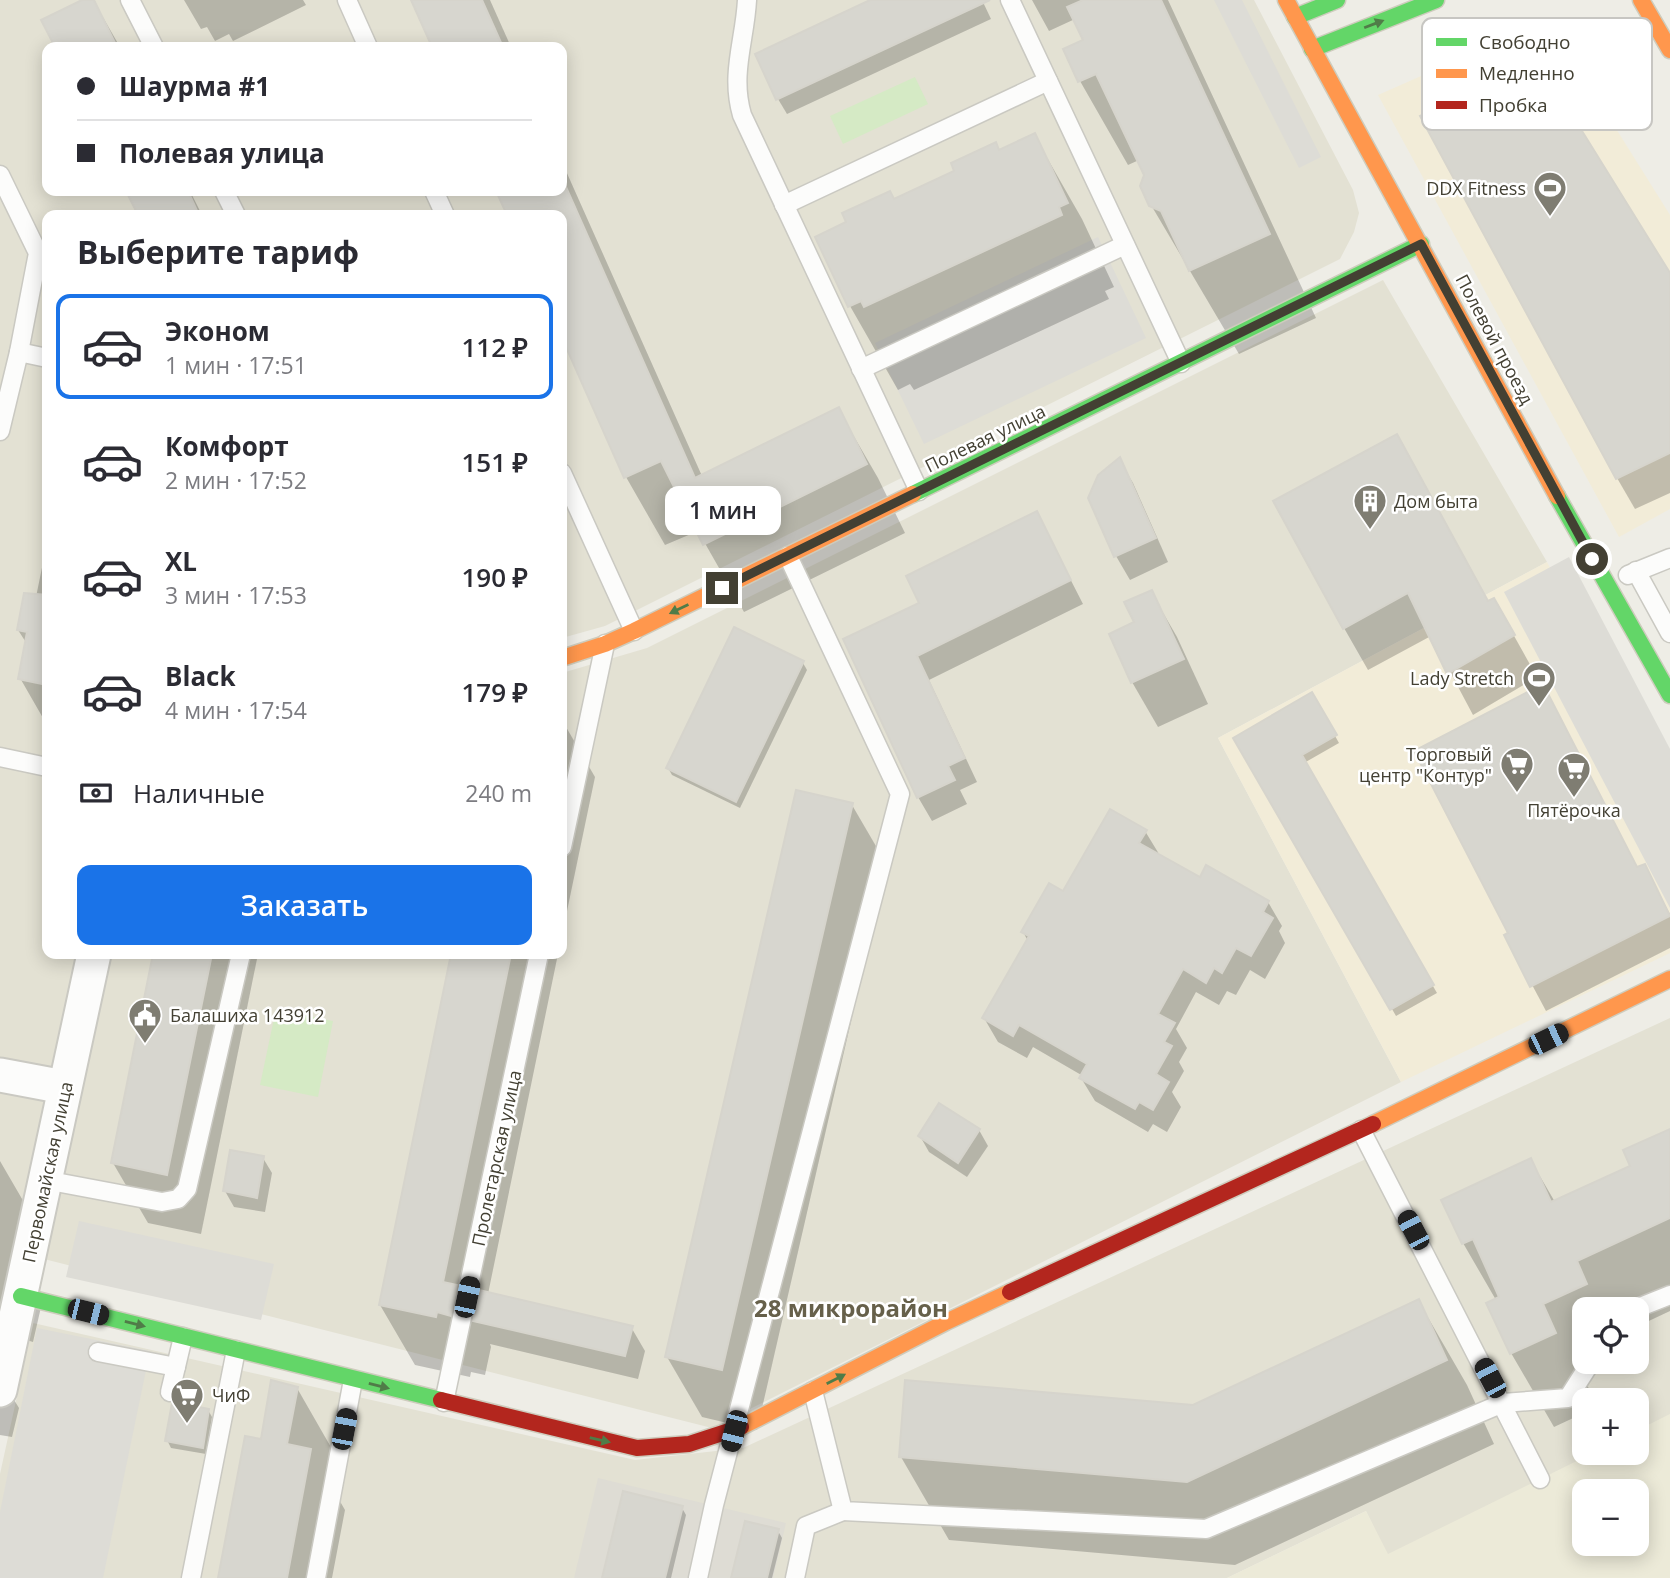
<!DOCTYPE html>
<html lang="ru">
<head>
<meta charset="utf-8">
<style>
  :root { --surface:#fff; --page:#f7f7f7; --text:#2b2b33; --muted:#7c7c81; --line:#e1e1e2; --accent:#1a73e8 }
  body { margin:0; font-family:"Open Sans",sans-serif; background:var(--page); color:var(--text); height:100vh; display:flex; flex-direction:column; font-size:26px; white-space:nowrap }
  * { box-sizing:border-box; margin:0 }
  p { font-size:23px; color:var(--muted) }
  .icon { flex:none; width:38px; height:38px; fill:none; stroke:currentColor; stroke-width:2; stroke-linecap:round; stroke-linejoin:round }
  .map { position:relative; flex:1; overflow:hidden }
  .drawer { position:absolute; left:42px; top:210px; width:525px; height:749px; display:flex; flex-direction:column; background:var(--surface); border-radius:14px; box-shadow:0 4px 18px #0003 }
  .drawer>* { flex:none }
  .top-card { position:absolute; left:42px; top:42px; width:525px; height:154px; border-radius:14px; box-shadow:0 4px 18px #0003; display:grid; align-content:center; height:154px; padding:0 35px; background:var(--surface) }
  .fabs { position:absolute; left:1572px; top:1297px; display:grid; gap:14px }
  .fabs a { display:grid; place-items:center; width:77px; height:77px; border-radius:14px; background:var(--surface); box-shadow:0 4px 18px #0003; font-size:35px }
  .end { position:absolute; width:32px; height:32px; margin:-16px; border:9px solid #434033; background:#fff; box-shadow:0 0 0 4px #fff }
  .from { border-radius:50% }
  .bubble { position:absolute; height:49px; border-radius:14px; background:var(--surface); box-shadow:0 4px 18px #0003; font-size:23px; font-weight:600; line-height:49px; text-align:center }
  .car { position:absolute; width:21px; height:42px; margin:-21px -10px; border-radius:9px; box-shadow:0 0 5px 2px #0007; background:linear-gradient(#222 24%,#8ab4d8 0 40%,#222 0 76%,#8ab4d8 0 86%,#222 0) }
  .top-card b { display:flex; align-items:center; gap:24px; height:66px; font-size:26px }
  .top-card b+b { border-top:2px solid var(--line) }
  .top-card i { width:18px; height:18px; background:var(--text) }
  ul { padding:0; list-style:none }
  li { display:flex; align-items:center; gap:21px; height:105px; margin:0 14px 10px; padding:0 21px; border:4px solid transparent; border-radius:14px }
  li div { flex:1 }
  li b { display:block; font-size:26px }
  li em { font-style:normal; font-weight:600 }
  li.current { border-color:var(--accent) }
  li>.icon { width:63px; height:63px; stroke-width:1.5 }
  h2 { padding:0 35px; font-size:32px; line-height:84px }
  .pay { display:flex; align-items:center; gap:18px; height:77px; padding:0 35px; font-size:26px }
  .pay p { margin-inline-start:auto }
  .cta { display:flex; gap:14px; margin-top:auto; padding:14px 35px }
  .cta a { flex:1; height:80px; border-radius:14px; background:var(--accent); color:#fff; font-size:28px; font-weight:600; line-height:80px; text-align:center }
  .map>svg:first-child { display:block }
</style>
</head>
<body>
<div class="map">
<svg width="1670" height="1578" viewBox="0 0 1670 1578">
  <rect width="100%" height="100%" fill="#eeede6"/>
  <g fill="#e3e1d3" fill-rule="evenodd">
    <path d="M0,0H1254L1353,190L1359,213L1354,232L1340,259L605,626L562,638V215H47V954H82L0,1315ZM47,47H562V191H47Z"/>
    <polygon points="1383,280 1547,562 1218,738 1401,1082 712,1428 44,1259 106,954 562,954 562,673 647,648"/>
    <path d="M1670,1018V1578H1398L1366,1511L1227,1578H0V1474L33,1323L635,1460L743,1448ZM1584,1309H1636V1362H1584ZM1584,1400H1636V1452H1584ZM1584,1491H1636V1544H1584Z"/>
  </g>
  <g fill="#f2ecd8">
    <polygon points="1548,20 1670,215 1670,509 1619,537 1378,95"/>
    <polygon points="1547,562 1670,790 1670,953 1401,1082 1218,738"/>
  </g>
  <polygon fill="#dedcd4" points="598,1478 786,1523 773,1578 574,1578"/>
  <path fill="#ecead8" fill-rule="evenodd" d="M1670,1414V1578H1227L1366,1511L1388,1554L1593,1453L1636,1452V1431ZM1584,1491H1636V1544H1584Z"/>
  <g fill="#d5eac5">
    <polygon points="915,77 928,104 843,144 830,116"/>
    <polygon points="276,1009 333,1021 318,1097 260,1085"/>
  </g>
  <g fill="#dddcd6">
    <polygon points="1214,0 1242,0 1321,157 1299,168"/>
    <polygon points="1098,237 1146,338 924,444 875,343"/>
    <polygon points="1569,557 1670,749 1670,908 1504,592"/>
    <polygon points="79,1221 274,1264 261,1320 66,1277"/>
    <polygon points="37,1328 150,1351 103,1578 0,1578 0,1512"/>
  </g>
  <g fill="#0003">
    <polygon points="86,0 93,0 120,47 57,47 44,20"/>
    <polygon points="184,0 303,0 306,5 233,41 229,34 215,41 207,27 201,29"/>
    <polygon points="413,0 490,0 511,47 434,47"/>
    <polygon points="874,0 982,0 991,19 787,114 778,99"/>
    <polygon points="1032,0 1168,0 1316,318 1239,354 1151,205 1146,174 1139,160 1128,165 1080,81 1065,50 1085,41 1075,19 1049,31"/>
    <polygon points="1034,135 1082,219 1114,287 1105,291 1109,299 914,390 910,384 898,390 850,306 817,237"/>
    <polygon points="562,162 702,476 838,409 878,478 905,533 744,612 698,531 665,545 626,477 562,334 562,215 509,215 498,191 562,191"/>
    <polygon points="127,191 190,191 202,215 140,215"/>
    <polygon points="1670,276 1670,493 1635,509 1617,478"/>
    <polygon points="1396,436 1488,603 1494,600 1537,677 1473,715 1431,636 1368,670 1344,628"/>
    <polygon points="1119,460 1133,483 1168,562 1130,580 1116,556 1090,498"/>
    <polygon points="47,487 47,523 42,514"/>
    <polygon points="1037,514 1083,604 929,680 977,782 960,790 967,804 932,821 918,797 845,640 922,604"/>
    <polygon points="47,543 47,725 20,678 27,644 18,630 36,597"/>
    <polygon points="1151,592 1177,637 1208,704 1158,727 1132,682 1136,623"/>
    <polygon points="803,663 807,670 740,808 672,775 668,768"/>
    <polygon points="1312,695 1339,743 1304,763 1437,993 1396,1016 1236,738"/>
    <polygon points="562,720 595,777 562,935"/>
    <polygon points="852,805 887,865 757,1430 702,1417 667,1357"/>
    <polygon points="1145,831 1159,854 1200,880 1268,902 1282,926 1279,931 1285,943 1265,979 1250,970 1236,995 1227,991 1219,1005 1196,992 1176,1029 1187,1048 1179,1062 1184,1071 1172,1092 1181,1107 1167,1132 1153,1124 1148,1132 1095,1101 1081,1078 1083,1076 1033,1047 1027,1058 998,1042 984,1018 1028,941 1023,932 1064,893"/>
    <polygon points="1644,866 1670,914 1670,948 1546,1011 1506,936"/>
    <polygon points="155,954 258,954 201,1234 148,1223 113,1163"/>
    <polygon points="453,954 558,954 488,1294 631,1327 645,1351 638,1379 490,1344 491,1347 485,1375 471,1372 470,1377 415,1365 380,1305"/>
    <polygon points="979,1130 988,1146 967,1177 929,1152 920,1136"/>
    <polygon points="1670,1136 1670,1311 1636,1327 1636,1309 1584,1309 1584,1362 1620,1362 1584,1378 1594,1400 1584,1400 1584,1413 1554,1427 1511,1353 1496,1300 1463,1243 1531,1161 1555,1202 1632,1167"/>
    <polygon points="263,1158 272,1173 265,1212 234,1207 225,1191"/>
    <polygon points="0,1161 43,1235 31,1290 41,1307 33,1342 20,1338 8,1390 19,1408 12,1437 0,1435"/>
    <polygon points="1419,1302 1467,1385 1494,1444 1235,1565 949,1540 901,1457 1194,1406"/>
    <polygon points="297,1388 332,1449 326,1477 345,1510 332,1578 220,1578 262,1441"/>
    <polygon points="208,1410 212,1417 206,1454 171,1448 167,1440"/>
    <polygon points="682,1508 686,1515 671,1578 604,1578"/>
    <polygon points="778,1531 782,1538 772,1578 733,1578"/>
  </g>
  <g fill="#d7d6cf" stroke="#d6d4cc" stroke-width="2">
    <polygon points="82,0 94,0 117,47 55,47 41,20"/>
    <polygon points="411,0 482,0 503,47 432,47"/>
    <polygon points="870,0 990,0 776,100 755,54"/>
    <polygon points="1083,0 1161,0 1270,234 1189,271 1161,211 1149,206 1140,186 1144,175 1096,74 1078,82 1063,49 1083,40 1067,7"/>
    <polygon points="1538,60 1670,273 1670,453 1616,479 1420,116"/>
    <polygon points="1035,133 1068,203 1059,207 1062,215 864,307 861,301 848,307 815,237 846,222 842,213 890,191 894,199 954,171 951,163 996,142 999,150"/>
    <polygon points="562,178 695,478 839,407 867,464 703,545 661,461 624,478 562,338 562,215 507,215 496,191 562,191"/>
    <polygon points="126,191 188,191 199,215 138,215"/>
    <polygon points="1397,434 1488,601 1494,598 1515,635 1447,674 1408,593 1343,629 1273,501"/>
    <polygon points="1120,457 1156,538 1114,557 1088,498 1098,475"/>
    <polygon points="1037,511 1071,580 917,656 965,758 948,766 955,780 917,798 843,639 919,603 906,576"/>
    <polygon points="1152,590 1184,659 1131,683 1109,634 1134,622 1124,602"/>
    <polygon points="24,593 47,595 47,685 18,679 27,632 17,630"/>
    <polygon points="734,627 804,661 736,802 666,768"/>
    <polygon points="1543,684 1637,867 1645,864 1670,916 1530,987 1504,935 1508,933 1414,751"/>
    <polygon points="1312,692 1337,735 1302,755 1434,985 1390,1010 1233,738"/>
    <polygon points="796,790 853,803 722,1370 665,1357"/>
    <polygon points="1110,809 1147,830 1139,843 1200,877 1206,865 1269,901 1263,912 1273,918 1251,956 1236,948 1222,973 1214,968 1206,983 1183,969 1158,1014 1175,1023 1164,1042 1172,1046 1156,1074 1169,1082 1153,1110 1139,1102 1135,1109 1079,1078 1087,1064 1019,1025 1013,1036 982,1018 1029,936 1021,932 1049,883 1063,891"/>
    <polygon points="153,954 212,954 167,1175 111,1163"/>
    <polygon points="451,954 511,954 443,1282 457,1285 451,1316 437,1312 436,1317 379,1305"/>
    <polygon points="939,1103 980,1129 958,1163 918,1136"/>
    <polygon points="1670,1129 1670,1218 1577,1261 1587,1284 1543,1304 1556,1333 1510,1354 1486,1303 1499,1297 1473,1239 1462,1244 1441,1200 1531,1158 1551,1202 1630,1166 1623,1150"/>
    <polygon points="230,1150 264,1156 257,1198 223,1191"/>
    <polygon points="479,1290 633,1326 625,1356 473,1321"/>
    <polygon points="1419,1299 1447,1360 1187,1482 899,1457 905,1380 1193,1405"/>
    <polygon points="271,1380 298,1387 287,1444 311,1449 287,1578 218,1578 245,1436 261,1439"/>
    <polygon points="175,1402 209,1409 203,1448 165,1441 172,1403"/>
    <polygon points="623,1491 683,1506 665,1578 602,1578"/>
    <polygon points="745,1521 779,1529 767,1578 731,1578"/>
  </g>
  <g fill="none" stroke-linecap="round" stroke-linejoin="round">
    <defs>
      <g id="lane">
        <polyline points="130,0 154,47"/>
        <polyline points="347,0 368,47"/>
        <path d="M747,0C745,40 730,74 742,115L919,491"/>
        <polyline points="1010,0 1181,363"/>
        <polyline points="0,175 38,253 19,352"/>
        <polyline points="224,191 236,215"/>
        <polyline points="434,191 445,215"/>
        <polyline points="784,205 1048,81"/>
        <polyline points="861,369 1125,245"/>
        <polyline points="0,431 19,352 47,358"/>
        <polyline points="562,473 634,631"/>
        <polyline points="1636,571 1670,633"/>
        <polyline points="1628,575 1670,558"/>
        <polyline points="0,757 47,767"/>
        <polyline points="562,847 605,644"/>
        <polyline points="1361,1130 1540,1479"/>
        <polyline points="45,1180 162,1202 178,1199 187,1189 241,954"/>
        <polyline points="1635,1309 1670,1295"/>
        <polyline points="98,1352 176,1367"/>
        <polyline points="813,1391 843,1511 1206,1529 1503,1403 1568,1398 1591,1362"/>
        <polyline points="170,1392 183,1337"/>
        <polyline points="444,1402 539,954"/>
        <polyline points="191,1578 236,1350"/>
        <polyline points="316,1578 353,1380"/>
        <polyline points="698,1578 714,1505 900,794 788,556"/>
        <polyline points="795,1578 806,1526 843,1511"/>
      </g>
      <g id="street">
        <polyline points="0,1075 64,1087"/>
        <polyline points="0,1390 94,954"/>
      </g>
      <g id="fast">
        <polyline points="1295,17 1337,0"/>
        <polyline points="1312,49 1436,0"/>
        <polyline points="913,494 1421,244"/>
        <polyline points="1557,496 1670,695"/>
        <polyline points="21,1296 441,1400"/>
      </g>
      <g id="slow">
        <polyline points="1286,0 1557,496"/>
        <polyline points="1641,0 1670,50"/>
        <polyline points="562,658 605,644 634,631 913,494"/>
        <polyline points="1373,1124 1670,979"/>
        <polyline points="741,1427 946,1322 1010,1292"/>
      </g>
      <g id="jam">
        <polyline points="1010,1292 1373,1124"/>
        <polyline points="441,1400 637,1448 689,1444 741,1427"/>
      </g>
    </defs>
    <use href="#lane" stroke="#cac9c2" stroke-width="21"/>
    <use href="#street" stroke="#cac9c2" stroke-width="37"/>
    <use href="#fast" stroke="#ceccbd" stroke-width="19"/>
    <use href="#slow" stroke="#ceccbd" stroke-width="19"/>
    <use href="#jam" stroke="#ceccbd" stroke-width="19"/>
    <use href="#lane" stroke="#fcfcfb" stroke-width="18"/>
    <use href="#street" stroke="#fcfcfb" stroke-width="33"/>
    <use href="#fast" stroke="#63d668" stroke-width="16"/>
    <use href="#slow" stroke="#ff974d" stroke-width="16"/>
    <use href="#jam" stroke="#b3261e" stroke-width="16"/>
  </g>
  <defs><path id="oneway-solid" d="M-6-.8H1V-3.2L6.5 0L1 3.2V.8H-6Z" transform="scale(1.75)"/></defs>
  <g fill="#507c48">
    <use href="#oneway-solid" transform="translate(1374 24) rotate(-21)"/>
    <use href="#oneway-solid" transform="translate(679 609) rotate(154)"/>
    <use href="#oneway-solid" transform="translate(135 1324) rotate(14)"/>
    <use href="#oneway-solid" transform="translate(836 1379) rotate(-27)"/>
    <use href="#oneway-solid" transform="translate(379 1386) rotate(14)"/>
    <use href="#oneway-solid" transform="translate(600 1440) rotate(13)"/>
  </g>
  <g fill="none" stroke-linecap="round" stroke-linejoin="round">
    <polyline stroke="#434033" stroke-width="9" points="722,588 1421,244 1592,559"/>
  </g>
  <defs>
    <symbol id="stadium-pin" viewBox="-11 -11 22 30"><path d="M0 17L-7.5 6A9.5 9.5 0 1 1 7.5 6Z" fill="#7f7d72" stroke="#fff"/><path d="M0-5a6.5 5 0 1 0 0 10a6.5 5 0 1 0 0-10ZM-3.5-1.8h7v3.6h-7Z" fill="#fff"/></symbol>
    <symbol id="building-pin" viewBox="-11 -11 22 30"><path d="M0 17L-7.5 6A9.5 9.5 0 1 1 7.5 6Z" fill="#7f7d72" stroke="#fff"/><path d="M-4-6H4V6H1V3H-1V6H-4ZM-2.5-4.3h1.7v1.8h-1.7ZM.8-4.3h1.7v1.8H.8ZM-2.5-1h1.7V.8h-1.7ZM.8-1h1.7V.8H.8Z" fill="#fff"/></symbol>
    <symbol id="supermarket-pin" viewBox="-11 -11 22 30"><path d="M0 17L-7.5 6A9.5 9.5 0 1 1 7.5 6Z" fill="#7f7d72" stroke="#fff"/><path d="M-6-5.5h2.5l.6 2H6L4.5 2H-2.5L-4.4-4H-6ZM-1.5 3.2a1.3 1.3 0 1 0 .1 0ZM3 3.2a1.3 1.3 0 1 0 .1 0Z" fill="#fff"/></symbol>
    <symbol id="civic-pin" viewBox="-11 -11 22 30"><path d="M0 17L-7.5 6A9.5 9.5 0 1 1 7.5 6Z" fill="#7f7d72" stroke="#fff"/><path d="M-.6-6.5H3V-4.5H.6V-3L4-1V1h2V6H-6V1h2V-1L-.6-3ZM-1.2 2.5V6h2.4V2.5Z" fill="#fff"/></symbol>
  </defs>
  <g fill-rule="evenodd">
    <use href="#stadium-pin" x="1531" y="169" width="38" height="52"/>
    <use href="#building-pin" x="1351" y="482" width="38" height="52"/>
    <use href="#stadium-pin" x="1520" y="659" width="38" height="52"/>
    <use href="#supermarket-pin" x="1498" y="745" width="38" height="52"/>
    <use href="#supermarket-pin" x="1555" y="750" width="38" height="52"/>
    <use href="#civic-pin" x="126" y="996" width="38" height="52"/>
    <use href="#supermarket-pin" x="168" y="1376" width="38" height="52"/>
  </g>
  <g text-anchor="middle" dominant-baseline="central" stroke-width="5" stroke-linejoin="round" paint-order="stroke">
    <g font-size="18" fill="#434033" stroke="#fff" text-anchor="end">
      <text x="1526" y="188">DDX Fitness</text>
      <text x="1394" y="501" text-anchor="start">Дом быта</text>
      <text x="1514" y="678">Lady Stretch</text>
      <text x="1492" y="754">Торговый<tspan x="1492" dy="21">центр "Контур"</tspan></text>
      <text x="1574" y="810" text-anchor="middle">Пятёрочка</text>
      <text x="170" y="1015" text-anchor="start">Балашиха 143912</text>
      <text x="212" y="1395" text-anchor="start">ЧиФ</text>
    </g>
    <g font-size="18" fill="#434033" stroke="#fff">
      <text transform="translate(1495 339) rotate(62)">Полевой проезд</text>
      <text transform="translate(985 438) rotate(-26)">Полевая улица</text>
      <text transform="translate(496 1158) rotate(-78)">Пролетарская улица</text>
      <text transform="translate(47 1172) rotate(-78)">Первомайская улица</text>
    </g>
    <g font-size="24" font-weight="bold" fill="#66604a" stroke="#fff">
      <text x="851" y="1307">28 микрорайон</text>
    </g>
  </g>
  <rect x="1422" y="18" width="230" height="112" rx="10" fill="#fff" stroke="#c7c6c2" stroke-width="2"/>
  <rect x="1436" y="38" width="31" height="8" fill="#63d668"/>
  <rect x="1436" y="69" width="31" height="9" fill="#ff974d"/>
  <rect x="1436" y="101" width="31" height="8" fill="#b3261e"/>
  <g font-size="19" fill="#434033">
    <text x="1479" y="49">Свободно</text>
    <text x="1479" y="80">Медленно</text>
    <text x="1479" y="112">Пробка</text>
  </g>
</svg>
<div class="fabs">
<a><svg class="icon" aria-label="locate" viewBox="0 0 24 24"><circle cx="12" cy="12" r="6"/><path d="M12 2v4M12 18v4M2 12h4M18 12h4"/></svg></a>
<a>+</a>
<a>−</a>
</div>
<i class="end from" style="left:1592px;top:559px"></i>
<i class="end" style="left:722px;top:588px"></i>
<div class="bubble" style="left:665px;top:486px;width:116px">1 мин</div>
<i class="car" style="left:1548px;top:1039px;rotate:64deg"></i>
<i class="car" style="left:1413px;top:1230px;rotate:332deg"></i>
<i class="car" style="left:467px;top:1297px;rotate:12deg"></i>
<i class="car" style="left:88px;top:1312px;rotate:104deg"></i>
<i class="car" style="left:1490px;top:1378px;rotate:332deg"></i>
<i class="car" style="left:344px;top:1429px;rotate:11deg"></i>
<i class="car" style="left:734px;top:1431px;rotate:194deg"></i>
<div class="top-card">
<b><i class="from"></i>Шаурма #1</b>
<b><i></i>Полевая улица</b>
</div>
<section class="drawer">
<h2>Выберите тариф</h2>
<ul>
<li class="current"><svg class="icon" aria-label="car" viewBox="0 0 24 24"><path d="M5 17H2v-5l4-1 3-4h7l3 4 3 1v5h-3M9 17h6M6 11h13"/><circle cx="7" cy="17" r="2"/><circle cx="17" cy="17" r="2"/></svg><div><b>Эконом</b><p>1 мин · 17:51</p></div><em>112 ₽</em></li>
<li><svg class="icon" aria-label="car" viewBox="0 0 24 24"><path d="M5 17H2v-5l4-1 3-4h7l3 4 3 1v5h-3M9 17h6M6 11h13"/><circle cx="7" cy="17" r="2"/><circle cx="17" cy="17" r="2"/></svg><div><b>Комфорт</b><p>2 мин · 17:52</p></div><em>151 ₽</em></li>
<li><svg class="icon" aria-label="car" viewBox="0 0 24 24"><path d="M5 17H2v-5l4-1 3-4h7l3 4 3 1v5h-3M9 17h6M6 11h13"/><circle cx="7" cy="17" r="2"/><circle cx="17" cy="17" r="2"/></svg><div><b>XL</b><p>3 мин · 17:53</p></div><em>190 ₽</em></li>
<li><svg class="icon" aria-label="car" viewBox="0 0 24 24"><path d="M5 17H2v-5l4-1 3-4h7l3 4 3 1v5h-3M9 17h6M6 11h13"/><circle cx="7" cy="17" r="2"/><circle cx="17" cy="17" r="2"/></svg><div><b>Black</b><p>4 мин · 17:54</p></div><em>179 ₽</em></li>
</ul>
<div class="pay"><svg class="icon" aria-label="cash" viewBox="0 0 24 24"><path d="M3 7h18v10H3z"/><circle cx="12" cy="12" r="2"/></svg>Наличные<p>240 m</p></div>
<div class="cta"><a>Заказать</a></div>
</section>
</div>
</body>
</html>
